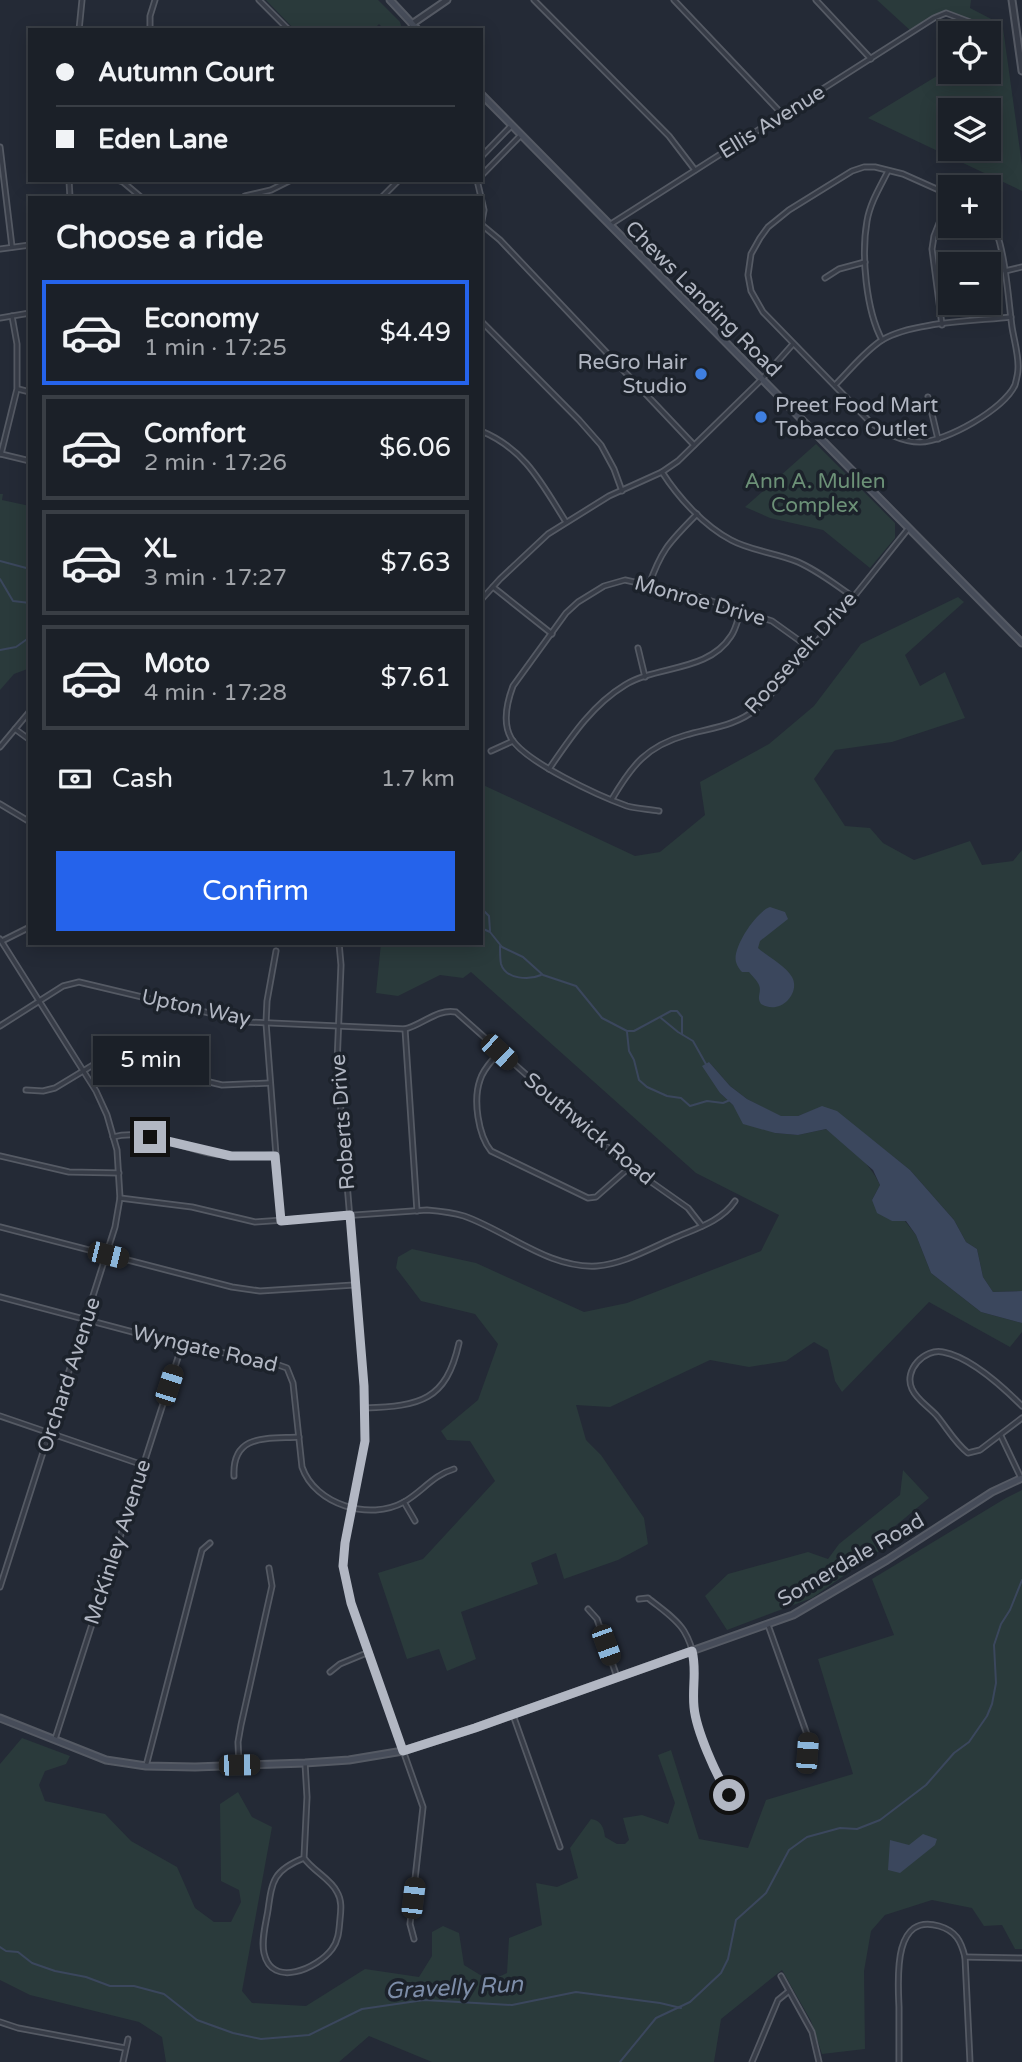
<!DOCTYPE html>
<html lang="en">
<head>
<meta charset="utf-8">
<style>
  :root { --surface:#1b2028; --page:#282d34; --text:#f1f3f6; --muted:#a0a3a8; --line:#393e45; --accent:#2563eb }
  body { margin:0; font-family:"Varela Round",sans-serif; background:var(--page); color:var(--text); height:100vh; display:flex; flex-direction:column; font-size:26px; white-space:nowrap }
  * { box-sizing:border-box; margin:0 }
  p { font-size:23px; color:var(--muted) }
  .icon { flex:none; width:38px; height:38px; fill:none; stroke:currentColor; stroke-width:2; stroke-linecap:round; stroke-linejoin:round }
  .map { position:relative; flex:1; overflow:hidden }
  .side { position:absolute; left:28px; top:196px; width:455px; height:749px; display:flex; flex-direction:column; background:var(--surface); border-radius:0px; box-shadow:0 4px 18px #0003,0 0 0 2px var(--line) }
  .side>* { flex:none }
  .hud { position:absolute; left:28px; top:28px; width:455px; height:154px; border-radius:0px; box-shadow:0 4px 18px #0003,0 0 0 2px var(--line); display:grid; align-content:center; height:154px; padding:0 28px; background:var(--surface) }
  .controls { position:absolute; left:938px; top:21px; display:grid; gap:14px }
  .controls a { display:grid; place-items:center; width:63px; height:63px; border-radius:0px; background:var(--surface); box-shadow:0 4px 18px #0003,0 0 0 2px var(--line); font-size:35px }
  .end { position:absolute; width:32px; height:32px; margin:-16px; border:9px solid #b2b7c3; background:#111; box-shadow:0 0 0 4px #111 }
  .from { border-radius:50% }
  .bubble { position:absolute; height:49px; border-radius:0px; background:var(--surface); box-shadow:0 4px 18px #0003,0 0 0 2px var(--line); font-size:23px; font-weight:600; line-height:49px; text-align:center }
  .car { position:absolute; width:21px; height:42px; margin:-21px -10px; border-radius:9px; box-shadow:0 0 5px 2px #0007; background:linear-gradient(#222 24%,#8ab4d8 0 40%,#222 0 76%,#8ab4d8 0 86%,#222 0) }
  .hud b { display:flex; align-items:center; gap:24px; height:66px; font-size:26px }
  .hud b+b { border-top:2px solid var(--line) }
  .hud i { width:18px; height:18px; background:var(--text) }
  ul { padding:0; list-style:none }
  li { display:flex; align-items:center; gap:21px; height:105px; margin:0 14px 10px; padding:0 14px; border:4px solid var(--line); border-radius:0px }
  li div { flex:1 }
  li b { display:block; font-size:26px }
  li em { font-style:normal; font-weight:600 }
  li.current { border-color:var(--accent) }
  li>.icon { width:63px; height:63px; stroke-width:1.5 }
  h2 { padding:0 28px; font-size:32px; line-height:84px }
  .pay { display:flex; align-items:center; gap:18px; height:77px; padding:0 28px; font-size:26px }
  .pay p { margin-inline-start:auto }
  .cta { display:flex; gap:14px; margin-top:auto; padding:14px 28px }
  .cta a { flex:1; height:80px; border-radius:0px; background:var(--accent); color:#fff; font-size:28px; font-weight:600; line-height:80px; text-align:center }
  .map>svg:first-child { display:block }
</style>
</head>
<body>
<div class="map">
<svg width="1022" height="2062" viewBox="0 0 1022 2062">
  <rect width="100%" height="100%" fill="#242a36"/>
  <g fill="#2a3a3b" fill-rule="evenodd">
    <polygon points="266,0 378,0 400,22 402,29 385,30 379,24 373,30 295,30"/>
    <path d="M877,0H971L970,8L997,22L1002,21L1022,165V191L868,118L950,68V72H989V33H961L948,13L912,32ZM950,110H989V149H950Z"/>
    <polygon points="816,444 895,523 895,538 870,568 823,530 770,518 745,507"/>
    <polygon points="0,494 3,494 2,500 30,506 30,668 14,674 0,690"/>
    <path d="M958,597L964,602L905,655L920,686L945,672L965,718L892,742L835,750L814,779L845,826L870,828L883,843L914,860L970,841L982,865L1013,861L1022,850V1291L993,1292L983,1277L977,1249L966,1242L954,1220L910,1170L857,1128L822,1107L798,1116L781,1117L747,1099L730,1086L709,1062L720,1093L733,1105L741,1117L775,1133L798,1135L826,1129C847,1145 869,1161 880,1185L872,1200L892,1221H905L916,1235L931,1273L981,1312L1022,1323V1332L1010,1347L929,1302L842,1392L835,1381L828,1350L814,1342L786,1361L749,1367L710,1360L610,1407L576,1405L586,1440L601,1455L644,1518L648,1544L618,1560L564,1579L556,1553L531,1563L538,1584L461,1612L476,1659L447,1671L439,1649L407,1659L378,1573L423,1559L495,1481L470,1441L447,1440L441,1431L478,1400L498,1344L475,1314L421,1301L396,1268L398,1257L412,1249L476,1263L584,1312L627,1303L761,1251L779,1215L696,1173L471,972L463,978L440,975L398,996L376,993L381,943H481V784L635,856L660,852L705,815L700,782L769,744L814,706L861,644Z"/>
    <polygon points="903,1470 929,1498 882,1537 882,1549 812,1598 727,1630 705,1596 728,1574 808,1552 828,1559 839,1544 900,1495"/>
    <path d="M1022,1490V1949H1015L1002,1925L984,1926L972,1908L932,1900L885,1915L871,1931L864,1971L865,2049L822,2054L811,2021L782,1970L721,2019L714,2062H432L369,2036L339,2062H166L162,2037L139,2022L30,1995L0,1980V1764L22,1738L70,1756L66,1764L45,1771L39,1785L45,1801L105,1814L131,1841L177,1867L195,1908L214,1922H231L241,1902L239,1890L221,1881L220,1804L238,1792L252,1817L272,1827L242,1991L252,2003L306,2006L365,1969L419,1977L432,1956V1932L443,1926L459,1933L464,1965L490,1981L507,1973L509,1938L542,1925L536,1883L557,1887L578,1878L570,1848L591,1819C601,1820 604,1828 605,1837L617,1844H625L629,1840L623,1818L642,1815L668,1824L675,1803L658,1755L671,1750L699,1839L748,1848L766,1800L853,1774L818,1659L894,1635L872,1579L1006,1498Z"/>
  </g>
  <g fill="#3b475d">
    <path d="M770,907L785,912L788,919L760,941L758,948C768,957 786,966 792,977C801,993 780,1016 761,1004C756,997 762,992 759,985C757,980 752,976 749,972H742C740,970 737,966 736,962C732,947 757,911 770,907Z"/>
    <polygon points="709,1062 730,1086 747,1099 781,1116 798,1116 822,1106 837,1111 910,1170 954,1220 966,1242 977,1249 983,1277 993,1292 1022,1291 1022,1323 981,1312 931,1273 916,1235 906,1221 892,1221 877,1213 872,1200 880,1185 873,1170 826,1129 798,1135 775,1133 743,1124 733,1105 720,1093 702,1066"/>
    <polygon points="923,1834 937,1839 935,1845 900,1873 888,1870 890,1840 909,1845"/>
  </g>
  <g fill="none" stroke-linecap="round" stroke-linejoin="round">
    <g stroke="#3b475d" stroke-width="2">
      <polyline points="0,561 30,569"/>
      <polyline points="0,579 13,601 30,603"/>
      <polyline points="0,650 16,647 30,637"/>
      <polyline points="481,908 489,916 490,931"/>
      <polyline points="481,928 490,932 502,947 523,957 543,975 576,986 602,1018 627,1031 634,1031 671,1011 677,1011 682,1017 682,1034"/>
      <path d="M500,946C500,952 500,959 501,964C506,980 530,980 541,975"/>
      <polyline points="661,1018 678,1032 693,1041 707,1066"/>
      <polyline points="627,1032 629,1051 634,1060 639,1080 647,1087 667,1096 681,1098 690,1106 707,1101 723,1103 730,1100"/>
      <polyline points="0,1947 6,1951 18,1952 32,1963 55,1971 86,1977 110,1986 134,1986 164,1994 197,2020 233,2033 261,2039 309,2035 362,2009 424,2000 512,2005 576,1992 660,2003 681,2008"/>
      <polyline points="620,2062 656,2018 690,2002 721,1973 728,1959 736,1920 766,1893 789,1850 807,1837 840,1828 857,1829 880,1820 926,1785 954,1753 969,1742 987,1716 992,1704 996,1683 994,1645 1001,1624 1010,1610 1022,1580"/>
    </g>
    <defs>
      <g id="minor">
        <polyline points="259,0 289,30"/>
        <polyline points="534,0 669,136 695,170"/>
        <polyline points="674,0 783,115"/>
        <polyline points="816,0 871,59"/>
        <polyline points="79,30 82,0"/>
        <polyline points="150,30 150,16 155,0"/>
        <polyline points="0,147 12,247"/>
        <polyline points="481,157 512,125"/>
        <polyline points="481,176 521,135"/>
        <polyline points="69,180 70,198"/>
        <polyline points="117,180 123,182 142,198"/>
        <polyline points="477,180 484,210 481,226"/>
        <path d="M950,195L903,174L875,167H864L852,171L789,210L768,227L760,238L751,254L748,275L751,291L763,312L871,423C886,433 902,442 920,442C946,442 1004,409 1015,385C1016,381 1018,374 1018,369C1019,356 1014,340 1012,327C1008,298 1005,239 989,217"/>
        <polyline points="245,196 271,190 291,180"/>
        <polyline points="381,198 399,180"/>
        <polyline points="611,224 934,18 946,13 970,22"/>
        <polyline points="482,225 500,240 694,445"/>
        <polyline points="0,249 30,245"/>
        <polyline points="1005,271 1022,267"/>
        <polyline points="825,278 839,269 865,262"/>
        <polyline points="0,318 30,313"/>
        <polyline points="481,321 579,420 601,445 614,469 622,491"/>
        <polyline points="942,325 932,249 934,236 950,195"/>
        <path d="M882,340C866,310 861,255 867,221C870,203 880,187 888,171"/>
        <path d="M835,385C850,370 865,351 882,340C911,322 976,321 1011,317"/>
        <polyline points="18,389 30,392"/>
        <polyline points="928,397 938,439"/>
        <path d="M481,431C525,449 542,484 566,522"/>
        <polyline points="1,454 17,389 17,344 12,316"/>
        <polyline points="1,454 30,461"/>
        <path d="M662,472C678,497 704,526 731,540C751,551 777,553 798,562C818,571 835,584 853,597"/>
        <path d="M649,585C662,548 670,542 697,514"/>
        <polyline points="493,587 552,634"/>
        <polyline points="481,600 500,579 548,534 609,496 662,472 678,461 761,380 793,344"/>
        <polyline points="638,648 645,677"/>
        <polyline points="15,729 30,740"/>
        <polyline points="0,747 30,711"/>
        <polyline points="491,751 513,741"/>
        <path d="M549,769C571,737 592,705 625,685C658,665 708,672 731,636C736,629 738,618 741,610"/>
        <path d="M612,799C632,765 647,746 686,735C710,728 736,726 756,709C769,698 780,683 792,670C833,625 870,576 908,529"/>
        <polyline points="0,804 30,822"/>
        <path d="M659,811C649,809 637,809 627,806C599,796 525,762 511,738C502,722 507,702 513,686L566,613L578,602L604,586L625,580L693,595L772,621L811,649"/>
        <polyline points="0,939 96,1091 107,1115 117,1150 120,1198 115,1227 0,1587"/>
        <polyline points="2,941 30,927"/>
        <polyline points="339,943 341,965 337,1064 364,1386 365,1441 345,1543 343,1566 351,1603 423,1807 410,1924 414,1939"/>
        <polyline points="276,951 267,1001 266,1023 281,1221"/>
        <path d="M0,1026L63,986L79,982L247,1022L405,1029C422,1025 438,1008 456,1012L630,1167L688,1208L702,1226"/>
        <polyline points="405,1029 417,1211"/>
        <path d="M499,1052C492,1061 483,1069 480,1080C473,1100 478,1135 491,1151L588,1198L596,1197L630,1167"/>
        <polyline points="26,1090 43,1091 55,1088 98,1062 108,1060 125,1062 222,1085 270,1083"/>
        <path d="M113,1137C144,1128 179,1147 209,1153C231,1157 253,1156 275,1155"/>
        <polyline points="0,1156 69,1172 119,1173"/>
        <path d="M120,1198L192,1207L255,1222L427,1210C439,1211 451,1212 464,1216C507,1231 549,1269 597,1266C623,1264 649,1249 672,1239C694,1229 721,1222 735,1201"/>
        <polyline points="0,1227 232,1287 260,1291 354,1285"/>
        <path d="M0,1297L182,1345L267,1361L287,1368L293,1383L302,1467C315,1505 370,1521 404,1502C422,1492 433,1475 454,1469"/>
        <path d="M1022,1406C1003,1387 970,1357 943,1352C925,1348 903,1370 912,1389C917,1400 929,1407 937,1416C947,1428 955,1443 968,1453L980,1450L1022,1418"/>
        <path d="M365,1408C420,1406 446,1401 459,1343"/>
        <polyline points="0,1416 143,1465"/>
        <polyline points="1001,1436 1021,1478"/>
        <path d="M234,1476C232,1433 268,1439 299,1437"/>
        <polyline points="404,1502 415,1521"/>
        <path d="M639,1599L648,1598C660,1608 676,1618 684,1631C702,1661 689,1681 694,1710C699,1737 714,1772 729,1795"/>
        <polyline points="588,1609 597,1619 617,1677"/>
        <polyline points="768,1625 808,1737 807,1753"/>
        <polyline points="330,1672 340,1664 369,1652"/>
        <polyline points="513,1715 560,1847"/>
        <polyline points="55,1739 182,1345"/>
        <polyline points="239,1765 238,1742 241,1725 272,1586 269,1568"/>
        <polyline points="146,1766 202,1550 210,1543"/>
        <path d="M304,1858C274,1870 272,1880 268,1910C266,1923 261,1940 264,1953C272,1989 318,1968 332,1949C339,1940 339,1929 340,1919C341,1910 342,1900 337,1892C331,1879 313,1871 304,1858L307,1797L305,1763"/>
        <polyline points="965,1957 1022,1958"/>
        <polyline points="781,1976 812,2032 819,2062"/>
        <polyline points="0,2022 18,2028 125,2048"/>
        <polyline points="123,2062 128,2039"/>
        <polyline points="752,2062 778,2000 789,1991"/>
        <path d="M899,2062C899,2044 899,2026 899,2007C898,1981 892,1912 939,1926C956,1931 961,1941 965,1957L970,2062"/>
      </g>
      <g id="tertiary">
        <polyline points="1012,0 1022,71"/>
        <polyline points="412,24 447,0"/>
      </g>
      <g id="secondary">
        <polyline points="390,0 418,30"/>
        <polyline points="481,94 1022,643"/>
        <polyline points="0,1718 106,1760 146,1766 195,1767 305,1763 349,1760 403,1751 475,1728 793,1615 887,1560 992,1492 1022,1478"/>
      </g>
    </defs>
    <use href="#minor" stroke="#555a64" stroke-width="7"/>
    <use href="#tertiary" stroke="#555a64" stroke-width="9"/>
    <use href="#secondary" stroke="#555a64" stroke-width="9"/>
    <use href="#minor" stroke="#373c47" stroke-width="3.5"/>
    <use href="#tertiary" stroke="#373c47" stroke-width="5"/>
    <use href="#secondary" stroke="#464c59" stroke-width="5"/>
  </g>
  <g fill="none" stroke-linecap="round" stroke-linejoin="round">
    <path stroke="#b2b7c3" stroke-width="9" d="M150,1137L231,1156H275L281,1221L350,1215L364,1386L365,1441L345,1543L343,1566L351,1603L403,1751L475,1728L692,1651C697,1670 692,1687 694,1707C696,1730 716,1775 729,1795"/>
  </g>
  <g fill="#3f7fe0" stroke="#1c222b" stroke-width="2.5">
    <circle cx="701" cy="374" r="7"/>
    <circle cx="761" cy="417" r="7"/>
  </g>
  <g text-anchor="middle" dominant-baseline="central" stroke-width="7" stroke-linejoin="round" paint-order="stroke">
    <g font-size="21" fill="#b2b7c3" stroke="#1c222b">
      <text transform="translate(772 122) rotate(-32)">Ellis Avenue</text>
      <text transform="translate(703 299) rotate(45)">Chews Landing Road</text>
      <text transform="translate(700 601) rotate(16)">Monroe Drive</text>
      <text transform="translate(801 653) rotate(-48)">Roosevelt Drive</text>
      <text transform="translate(196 1008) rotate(12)">Upton Way</text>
      <text transform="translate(343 1122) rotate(-94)">Roberts Drive</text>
      <text transform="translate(589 1129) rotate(40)">Southwick Road</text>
      <text transform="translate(205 1349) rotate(13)">Wyngate Road</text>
      <text transform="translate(69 1375) rotate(-72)">Orchard Avenue</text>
      <text transform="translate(118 1542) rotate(-72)">McKinley Avenue</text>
      <text transform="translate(851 1560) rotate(-30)">Somerdale Road</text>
    </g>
    <g font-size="21" fill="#b2b7c3" stroke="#1c222b" text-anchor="end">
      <text x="687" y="362">ReGro Hair<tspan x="687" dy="24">Studio</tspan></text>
      <text x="775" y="405" text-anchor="start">Preet Food Mart<tspan x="775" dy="24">Tobacco Outlet</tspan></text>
    </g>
    <g font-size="21" fill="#6c9177" stroke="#1c222b">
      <text x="815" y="481">Ann A. Mullen<tspan x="815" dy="24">Complex</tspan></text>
    </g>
    <g font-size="23" font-style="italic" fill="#7d8da8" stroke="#1c222b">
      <text transform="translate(454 1988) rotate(-3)">Gravelly Run</text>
    </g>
  </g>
</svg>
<div class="controls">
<a><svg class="icon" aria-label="locate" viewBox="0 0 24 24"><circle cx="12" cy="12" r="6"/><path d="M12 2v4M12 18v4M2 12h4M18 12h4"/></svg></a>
<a><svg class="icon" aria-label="layers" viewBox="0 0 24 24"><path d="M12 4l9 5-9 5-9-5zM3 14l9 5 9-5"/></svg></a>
<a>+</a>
<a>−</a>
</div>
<i class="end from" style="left:729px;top:1795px"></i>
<i class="end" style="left:150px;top:1137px"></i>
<div class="bubble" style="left:93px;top:1036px;width:116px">5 min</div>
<i class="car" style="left:499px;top:1052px;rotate:133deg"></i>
<i class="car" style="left:108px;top:1255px;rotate:104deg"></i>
<i class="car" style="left:169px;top:1385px;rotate:18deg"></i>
<i class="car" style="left:606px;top:1645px;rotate:160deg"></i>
<i class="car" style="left:807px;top:1753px;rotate:4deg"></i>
<i class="car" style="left:239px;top:1765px;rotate:89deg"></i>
<i class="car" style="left:413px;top:1898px;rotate:7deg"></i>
<div class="hud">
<b><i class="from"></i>Autumn Court</b>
<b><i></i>Eden Lane</b>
</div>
<section class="side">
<h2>Choose a ride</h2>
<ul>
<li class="current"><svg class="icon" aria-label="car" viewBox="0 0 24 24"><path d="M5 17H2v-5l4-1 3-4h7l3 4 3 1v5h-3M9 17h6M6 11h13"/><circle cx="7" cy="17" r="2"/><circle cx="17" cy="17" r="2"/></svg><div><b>Economy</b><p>1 min · 17:25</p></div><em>$4.49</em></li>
<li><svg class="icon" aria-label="car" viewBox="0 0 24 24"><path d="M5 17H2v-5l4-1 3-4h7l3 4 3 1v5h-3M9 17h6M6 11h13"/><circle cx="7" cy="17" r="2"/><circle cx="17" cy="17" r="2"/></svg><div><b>Comfort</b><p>2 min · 17:26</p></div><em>$6.06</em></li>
<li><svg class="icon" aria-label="car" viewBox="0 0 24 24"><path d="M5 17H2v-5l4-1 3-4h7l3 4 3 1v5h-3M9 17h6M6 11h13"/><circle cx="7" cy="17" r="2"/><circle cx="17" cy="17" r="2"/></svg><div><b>XL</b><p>3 min · 17:27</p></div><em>$7.63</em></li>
<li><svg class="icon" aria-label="car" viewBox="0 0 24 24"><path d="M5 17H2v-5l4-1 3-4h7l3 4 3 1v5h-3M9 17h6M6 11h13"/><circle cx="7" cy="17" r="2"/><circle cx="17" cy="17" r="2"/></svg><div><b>Moto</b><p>4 min · 17:28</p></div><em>$7.61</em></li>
</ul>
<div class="pay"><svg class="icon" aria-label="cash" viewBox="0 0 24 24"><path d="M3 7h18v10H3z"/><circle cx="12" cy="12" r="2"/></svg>Cash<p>1.7 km</p></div>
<div class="cta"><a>Confirm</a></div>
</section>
</div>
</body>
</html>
